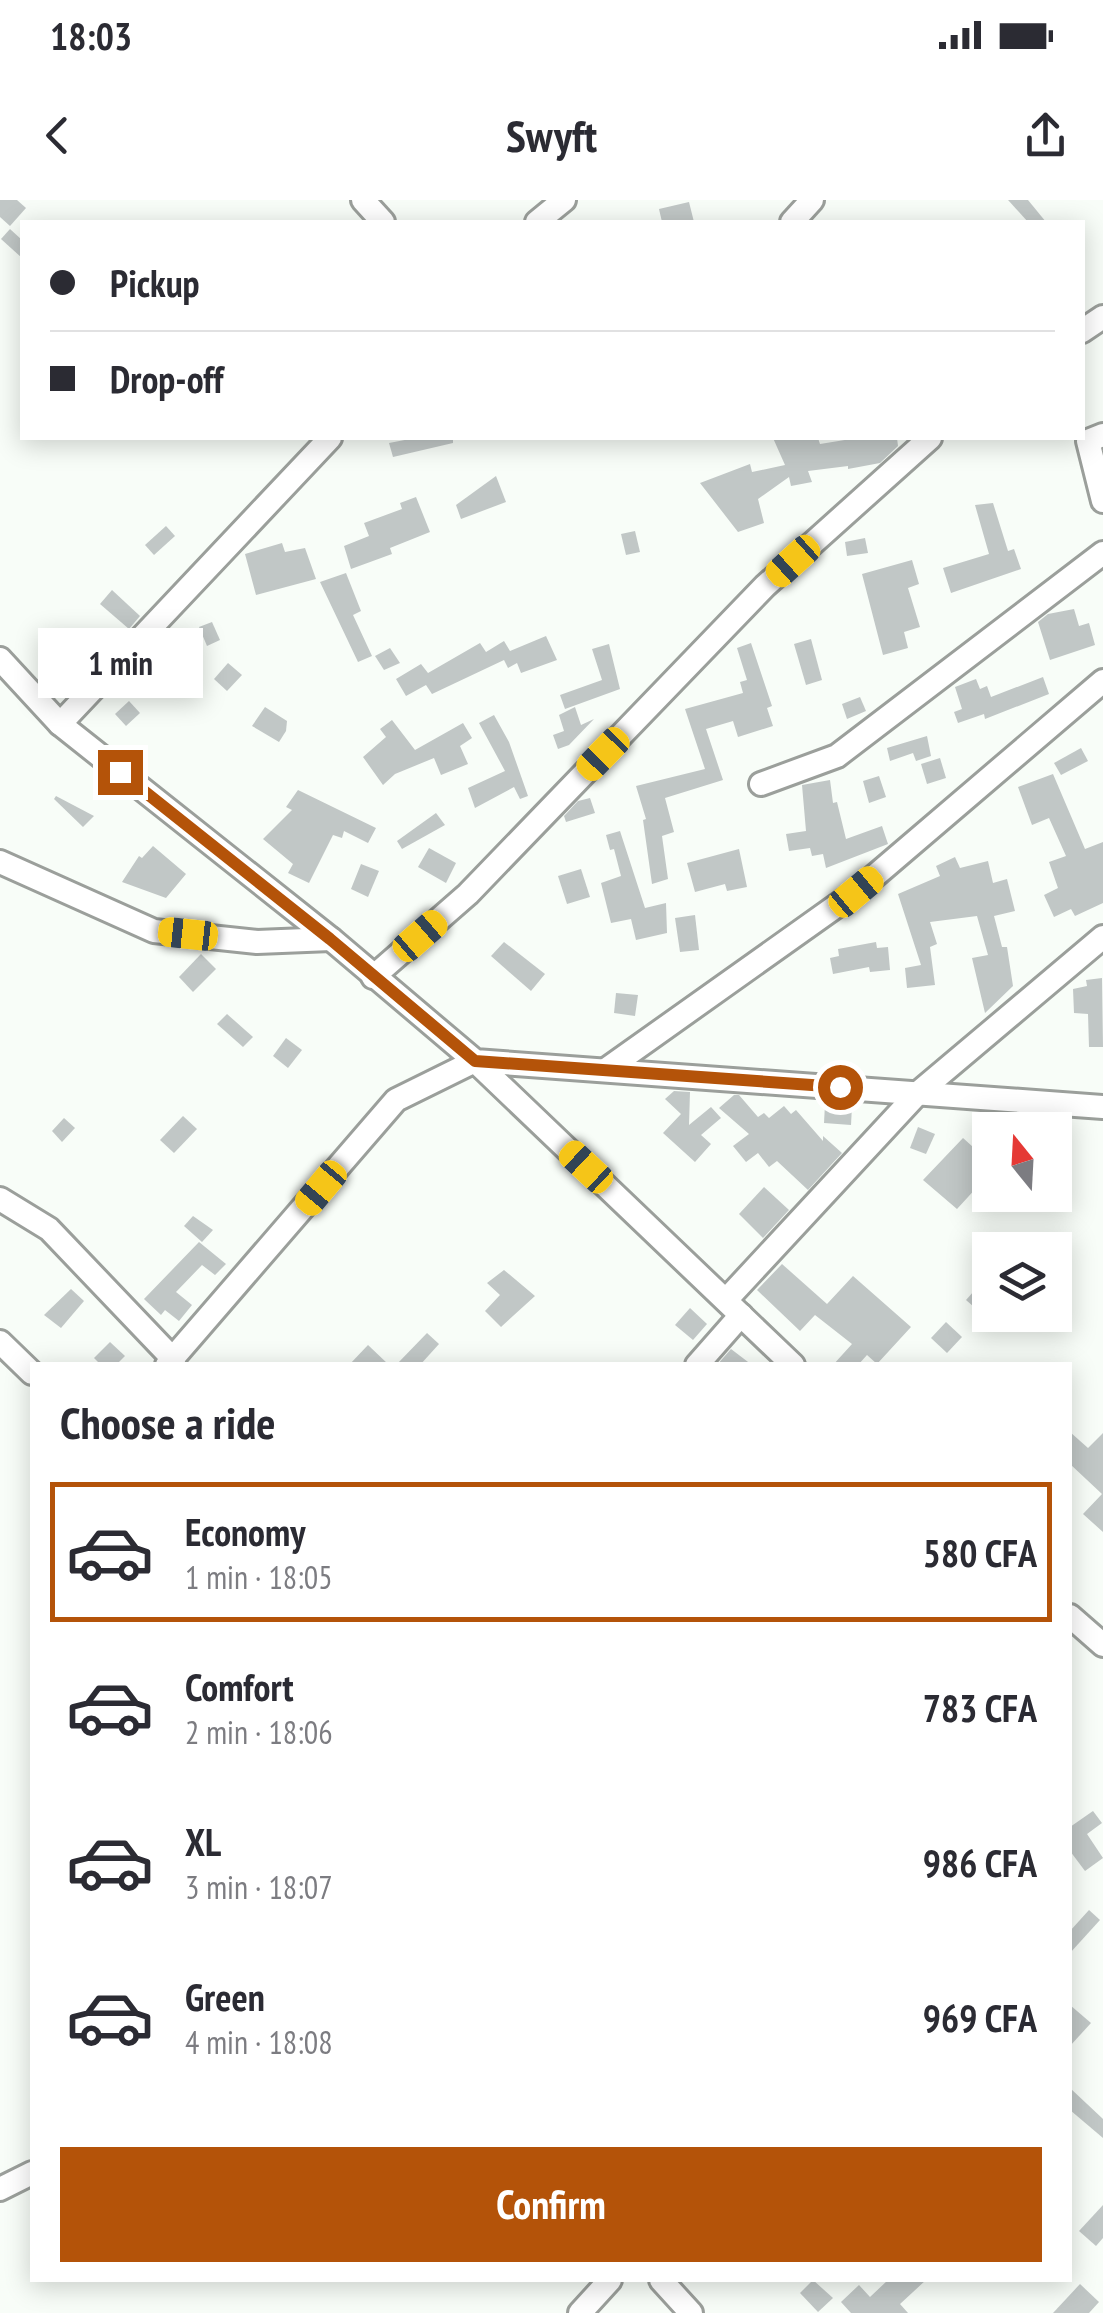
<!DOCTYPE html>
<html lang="en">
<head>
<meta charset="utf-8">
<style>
  :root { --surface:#fff; --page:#f7f7f7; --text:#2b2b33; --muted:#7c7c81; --line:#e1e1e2; --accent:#b45309 }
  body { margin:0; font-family:"PT Sans Narrow",sans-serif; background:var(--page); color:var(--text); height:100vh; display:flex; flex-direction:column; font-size:38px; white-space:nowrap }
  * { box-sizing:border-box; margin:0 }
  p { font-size:32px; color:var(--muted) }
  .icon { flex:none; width:55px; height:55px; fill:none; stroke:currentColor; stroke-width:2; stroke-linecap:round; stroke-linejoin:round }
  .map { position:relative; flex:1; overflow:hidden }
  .sheet { position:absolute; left:30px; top:1162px; width:1042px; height:920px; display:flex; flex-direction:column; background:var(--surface); border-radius:0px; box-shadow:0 5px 25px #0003 }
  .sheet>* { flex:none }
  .hud { position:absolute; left:20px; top:20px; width:1065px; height:220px; border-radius:0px; box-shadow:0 5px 25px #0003; display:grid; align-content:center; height:220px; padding:0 30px; background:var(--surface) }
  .needle { width:65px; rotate:342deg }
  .tools { position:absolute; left:972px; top:912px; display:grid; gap:20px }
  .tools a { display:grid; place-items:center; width:100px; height:100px; border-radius:0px; background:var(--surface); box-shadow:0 5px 25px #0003; font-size:50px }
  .end { position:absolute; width:45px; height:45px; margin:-22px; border:12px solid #b45309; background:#fff; box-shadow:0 0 0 5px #fff }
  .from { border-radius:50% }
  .bubble { position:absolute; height:70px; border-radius:0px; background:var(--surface); box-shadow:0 5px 25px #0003; font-size:32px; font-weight:700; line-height:70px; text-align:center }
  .car { position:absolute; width:30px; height:60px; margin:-30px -15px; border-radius:12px; box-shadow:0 0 8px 2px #0007; background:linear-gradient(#f5c518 24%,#345 0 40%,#f5c518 0 76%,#345 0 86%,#f5c518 0) }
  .hud b { display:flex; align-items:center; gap:35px; height:95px; font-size:38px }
  .hud b+b { border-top:2px solid var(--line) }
  .hud i { width:25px; height:25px; background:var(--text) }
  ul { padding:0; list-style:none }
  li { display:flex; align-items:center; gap:30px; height:140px; margin:0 20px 15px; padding:0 10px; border:5px solid transparent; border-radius:0px }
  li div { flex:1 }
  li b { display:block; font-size:38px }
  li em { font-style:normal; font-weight:700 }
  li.current { border-color:var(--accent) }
  li>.icon { width:90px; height:90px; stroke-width:1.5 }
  h2 { padding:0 30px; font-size:45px; line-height:120px }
  .cta { display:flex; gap:20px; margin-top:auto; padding:20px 30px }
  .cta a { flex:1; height:115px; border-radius:0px; background:var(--accent); color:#fff; font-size:40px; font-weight:700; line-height:115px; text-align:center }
  .status { display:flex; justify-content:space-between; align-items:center; height:70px; padding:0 50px; background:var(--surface); direction:ltr }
  .status svg { height:28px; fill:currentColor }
  header { display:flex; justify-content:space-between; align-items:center; height:130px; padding:0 30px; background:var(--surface); font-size:45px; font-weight:700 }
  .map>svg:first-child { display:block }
</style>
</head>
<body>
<div class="status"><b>18:03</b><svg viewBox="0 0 49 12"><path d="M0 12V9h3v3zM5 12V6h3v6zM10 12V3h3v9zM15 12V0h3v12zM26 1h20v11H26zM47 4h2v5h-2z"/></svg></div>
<header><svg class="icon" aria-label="back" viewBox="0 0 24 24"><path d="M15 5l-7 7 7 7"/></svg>Swyft<svg class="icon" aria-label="share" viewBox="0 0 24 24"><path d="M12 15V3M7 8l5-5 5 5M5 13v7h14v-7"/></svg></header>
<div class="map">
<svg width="1103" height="2113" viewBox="0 0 1103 2113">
  <rect width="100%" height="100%" fill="#f8fdf8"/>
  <g fill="#c1c7c6">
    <polygon points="0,0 17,0 26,8 10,26 0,17"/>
    <polygon points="1008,0 1028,0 1046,22 1028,22"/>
    <polygon points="689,2 694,22 662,22 659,9"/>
    <polygon points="10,29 22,40 22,58 1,39"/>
    <polygon points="415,238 453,238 453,243 393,257 389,243"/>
    <polygon points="773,238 818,238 820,244 857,238 897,238 898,246 880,263 848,269 848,266 808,271 812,282 791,286 789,277 758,299 764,323 738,332 700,283 750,264 752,272 785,265"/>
    <polygon points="496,276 506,302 461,319 456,305"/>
    <polygon points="416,297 430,332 390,348 392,354 351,369 344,346 369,336 364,323 402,309 400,303"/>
    <polygon points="993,303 1008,351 1014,349 1021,369 951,393 943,368 989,354 975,305"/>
    <polygon points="166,326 175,336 154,355 145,345"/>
    <polygon points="635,331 640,352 626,355 621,334"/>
    <polygon points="865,338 868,353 847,356 845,342"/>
    <polygon points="282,343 285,352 305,348 316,379 256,395 245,354"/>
    <polygon points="912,360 919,384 908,388 920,427 904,432 908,448 883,455 862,374"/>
    <polygon points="346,373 361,411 353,415 372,456 358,462 320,382"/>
    <polygon points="112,390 140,416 129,429 100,404"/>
    <polygon points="1074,409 1079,426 1089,423 1095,445 1050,460 1038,422 1048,414"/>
    <polygon points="212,422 220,440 207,446 199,427"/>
    <polygon points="546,436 557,460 521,473 517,463 508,468 504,460 432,494 426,485 406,496 396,479 421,464 428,473 480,443 486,452 504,441 510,451"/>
    <polygon points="811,439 822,480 806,485 794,444"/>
    <polygon points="751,443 772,506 767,508 773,526 738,537 733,521 706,529 723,580 665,598 674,632 662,636 668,679 652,684 643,620 646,619 636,586 705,569 685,509 743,493 740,482 747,480 737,448"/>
    <polygon points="609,444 620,489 565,509 560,495 602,480 592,449"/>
    <polygon points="390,448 400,463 384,470 375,456"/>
    <polygon points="228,463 242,475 227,491 214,479"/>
    <polygon points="1043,477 1049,494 985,519 984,514 958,523 954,512 962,509 955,487 976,479 980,489 987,486 991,497"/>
    <polygon points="860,497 866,511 847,519 842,504"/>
    <polygon points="129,501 140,513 126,526 115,514"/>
    <polygon points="265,507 287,521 286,531 279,542 252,526"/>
    <polygon points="575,507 581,525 594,519 569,545 558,549 553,535 564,531 559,515"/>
    <polygon points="494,515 509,542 528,596 520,599 514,587 475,608 468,588 505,571 479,523"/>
    <polygon points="392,520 415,550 463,523 472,538 460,546 468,564 441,575 434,558 395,574 383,585 363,557 386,537 380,529"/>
    <polygon points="927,536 931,556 916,561 913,553 890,561 887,548"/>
    <polygon points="1081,548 1088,561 1061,575 1054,563"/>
    <polygon points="940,558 946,578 927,584 921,564"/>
    <polygon points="1053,574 1085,649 1103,642 1103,703 1075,716 1071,709 1054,717 1044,695 1058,688 1049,662 1066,656 1049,618 1032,625 1018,587"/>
    <polygon points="879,576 886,597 869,603 863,581"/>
    <polygon points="830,580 833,603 837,602 846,639 882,626 888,644 826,668 823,654 812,656 810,648 789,651 786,634 806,631 802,585"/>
    <polygon points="298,590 376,628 368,643 344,631 342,638 333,635 309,683 288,673 293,664 263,639 292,610 286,607"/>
    <polygon points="56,596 94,616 83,627 54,599"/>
    <polygon points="590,598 595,613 566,622 564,616 578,601"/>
    <polygon points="436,613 445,625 402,649 397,641"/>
    <polygon points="620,631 645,708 666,703 667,733 636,740 631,719 611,723 601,683 621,676 614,649 610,650 606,635"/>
    <polygon points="153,646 186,674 166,698 122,682 139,656 142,658"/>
    <polygon points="429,648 456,663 446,683 418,667"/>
    <polygon points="739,649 747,687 727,691 725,684 695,692 687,663"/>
    <polygon points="955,657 960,668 988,661 993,683 1007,679 1015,711 994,716 1002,747 1007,747 1013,786 985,813 972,758 988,755 977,716 930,722 937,744 930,747 935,785 907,788 905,768 921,765 898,694 940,676 936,666"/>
    <polygon points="361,664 379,671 368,697 351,689"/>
    <polygon points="581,669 590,697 567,704 558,676"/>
    <polygon points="695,715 699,750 680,752 675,718"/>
    <polygon points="504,742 545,774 531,791 491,756"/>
    <polygon points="876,742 877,748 888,747 890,770 870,772 869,767 833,774 830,758 839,756 838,749"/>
    <polygon points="201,754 216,769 193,792 179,777"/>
    <polygon points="1102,778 1103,847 1089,847 1088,814 1074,813 1073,789 1087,786 1086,780"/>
    <polygon points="616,793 638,795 635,816 614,813"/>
    <polygon points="227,814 253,837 243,847 217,824"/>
    <polygon points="286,838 302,850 288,868 273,856"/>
    <polygon points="674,891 690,892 689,925 711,907 721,918 701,935 711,944 695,962 663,933 681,914 665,899"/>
    <polygon points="734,895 739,895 758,917 764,913 769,918 784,906 791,914 796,910 823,941 823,936 842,953 808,990 777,961 769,967 758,953 746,962 733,946 749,934 719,908"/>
    <polygon points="825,904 852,906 851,925 824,923"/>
    <polygon points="183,916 197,929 174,953 160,940"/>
    <polygon points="64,918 75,928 62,942 52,931"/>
    <polygon points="918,927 935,934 926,954 910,948"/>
    <polygon points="983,936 990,943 990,973 957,1009 923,980 963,938 973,947"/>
    <polygon points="764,987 789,1010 763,1038 739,1014"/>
    <polygon points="193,1016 213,1030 202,1042 184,1026"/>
    <polygon points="199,1042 226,1064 215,1075 202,1065 176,1092 192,1105 179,1121 165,1110 161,1115 144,1099"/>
    <polygon points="782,1064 827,1104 853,1076 911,1127 877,1164 867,1155 858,1165 833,1165 852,1144 815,1115 800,1131 757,1090"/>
    <polygon points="504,1070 535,1096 501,1127 485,1111 500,1095 487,1083"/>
    <polygon points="982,1082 990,1089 990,1105 982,1114 966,1100"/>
    <polygon points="71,1089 84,1101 61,1128 44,1115"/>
    <polygon points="690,1108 707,1124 693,1140 675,1125"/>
    <polygon points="946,1122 962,1137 947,1153 931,1138"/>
    <polygon points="427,1133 439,1144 420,1165 396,1165"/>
    <polygon points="110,1142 125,1156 116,1165 101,1165 94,1158"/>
    <polygon points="368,1145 389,1165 349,1165"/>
    <polygon points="731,1149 752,1165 717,1165"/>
    <polygon points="1070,1232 1088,1248 1103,1233 1103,1332 1083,1314 1102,1294 1070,1264"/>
    <polygon points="1093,1611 1102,1623 1087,1634 1103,1658 1085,1671 1070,1651 1070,1627"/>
    <polygon points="1089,1710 1100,1720 1070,1753 1070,1731"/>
    <polygon points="1070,1805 1091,1823 1070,1846"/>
    <polygon points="1070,1888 1103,1919 1103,1938 1070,1910"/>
    <polygon points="1103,2005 1103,2038 1096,2046 1079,2031"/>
    <polygon points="813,2080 833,2098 818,2112 800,2093"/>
    <polygon points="888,2080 926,2080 900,2104 908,2113 851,2113 841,2102 859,2085 870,2097"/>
    <polygon points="1080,2084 1099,2102 1089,2113 1053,2113"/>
  </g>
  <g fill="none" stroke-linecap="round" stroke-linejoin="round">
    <defs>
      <g id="minor">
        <polyline points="363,0 383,22"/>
        <polyline points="537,22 564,0"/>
        <polyline points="792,22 812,0"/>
        <polyline points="1082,131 1103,117"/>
        <polyline points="1103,235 1088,241 1103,301"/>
        <polyline points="0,459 60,524 331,739 475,861 1103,907"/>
        <polyline points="60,524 330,238"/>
        <polyline points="761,584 837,556 1103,353"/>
        <polyline points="0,662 154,731 257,742 331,739"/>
        <polyline points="373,777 468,694 765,386 930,238"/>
        <polyline points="607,869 856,692 1103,481"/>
        <polyline points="0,999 49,1029 174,1160"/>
        <polyline points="726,1100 918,893 1103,737"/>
        <polyline points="0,1142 32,1173"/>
        <polyline points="167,1165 396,900 475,861 793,1165"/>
        <polyline points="697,1165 741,1115"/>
        <polyline points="1070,1416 1103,1445"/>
        <polyline points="0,1989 32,1973"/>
        <polyline points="661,2080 691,2113"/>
        <polyline points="580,2113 610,2080"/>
      </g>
    </defs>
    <use href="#minor" stroke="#9b9f9b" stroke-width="28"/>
    <use href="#minor" stroke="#fff" stroke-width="22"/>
  </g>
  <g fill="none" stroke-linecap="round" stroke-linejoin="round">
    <polyline stroke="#b45309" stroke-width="12" points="120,572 330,739 475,861 840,887"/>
  </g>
</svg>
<div class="tools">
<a><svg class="needle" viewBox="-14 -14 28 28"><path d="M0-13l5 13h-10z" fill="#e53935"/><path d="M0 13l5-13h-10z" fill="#7c7c81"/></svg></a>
<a><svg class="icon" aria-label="layers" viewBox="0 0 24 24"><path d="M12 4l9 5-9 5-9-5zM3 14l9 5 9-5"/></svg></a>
</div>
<i class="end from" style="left:840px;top:887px"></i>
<i class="end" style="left:120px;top:572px"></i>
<div class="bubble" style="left:38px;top:428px;width:165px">1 min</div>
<i class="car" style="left:793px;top:361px;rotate:228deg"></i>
<i class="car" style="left:603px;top:554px;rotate:224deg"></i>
<i class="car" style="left:856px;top:692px;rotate:50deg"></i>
<i class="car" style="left:188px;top:734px;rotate:276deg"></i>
<i class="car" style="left:420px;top:736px;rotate:49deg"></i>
<i class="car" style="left:586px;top:967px;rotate:313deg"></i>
<i class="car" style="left:321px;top:988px;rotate:220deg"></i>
<div class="hud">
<b><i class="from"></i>Pickup</b>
<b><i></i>Drop-off</b>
</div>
<section class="sheet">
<h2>Choose a ride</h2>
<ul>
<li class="current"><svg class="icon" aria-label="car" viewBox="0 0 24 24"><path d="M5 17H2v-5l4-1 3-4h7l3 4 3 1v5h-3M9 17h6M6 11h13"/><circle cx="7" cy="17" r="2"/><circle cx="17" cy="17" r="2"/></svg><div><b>Economy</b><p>1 min · 18:05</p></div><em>580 CFA</em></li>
<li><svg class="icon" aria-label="car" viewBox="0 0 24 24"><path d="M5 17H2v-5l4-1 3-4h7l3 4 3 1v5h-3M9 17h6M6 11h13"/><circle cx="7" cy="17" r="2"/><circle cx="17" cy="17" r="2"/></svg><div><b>Comfort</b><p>2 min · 18:06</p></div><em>783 CFA</em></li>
<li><svg class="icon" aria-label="car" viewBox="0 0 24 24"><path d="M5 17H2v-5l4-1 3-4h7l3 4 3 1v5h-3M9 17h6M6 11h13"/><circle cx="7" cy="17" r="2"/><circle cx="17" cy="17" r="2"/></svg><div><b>XL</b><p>3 min · 18:07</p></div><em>986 CFA</em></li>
<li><svg class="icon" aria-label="car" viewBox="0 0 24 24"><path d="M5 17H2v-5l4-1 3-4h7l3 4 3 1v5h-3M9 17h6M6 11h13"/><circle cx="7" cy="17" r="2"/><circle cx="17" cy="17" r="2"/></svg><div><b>Green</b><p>4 min · 18:08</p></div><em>969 CFA</em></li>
</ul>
<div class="cta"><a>Confirm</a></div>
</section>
</div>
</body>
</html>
